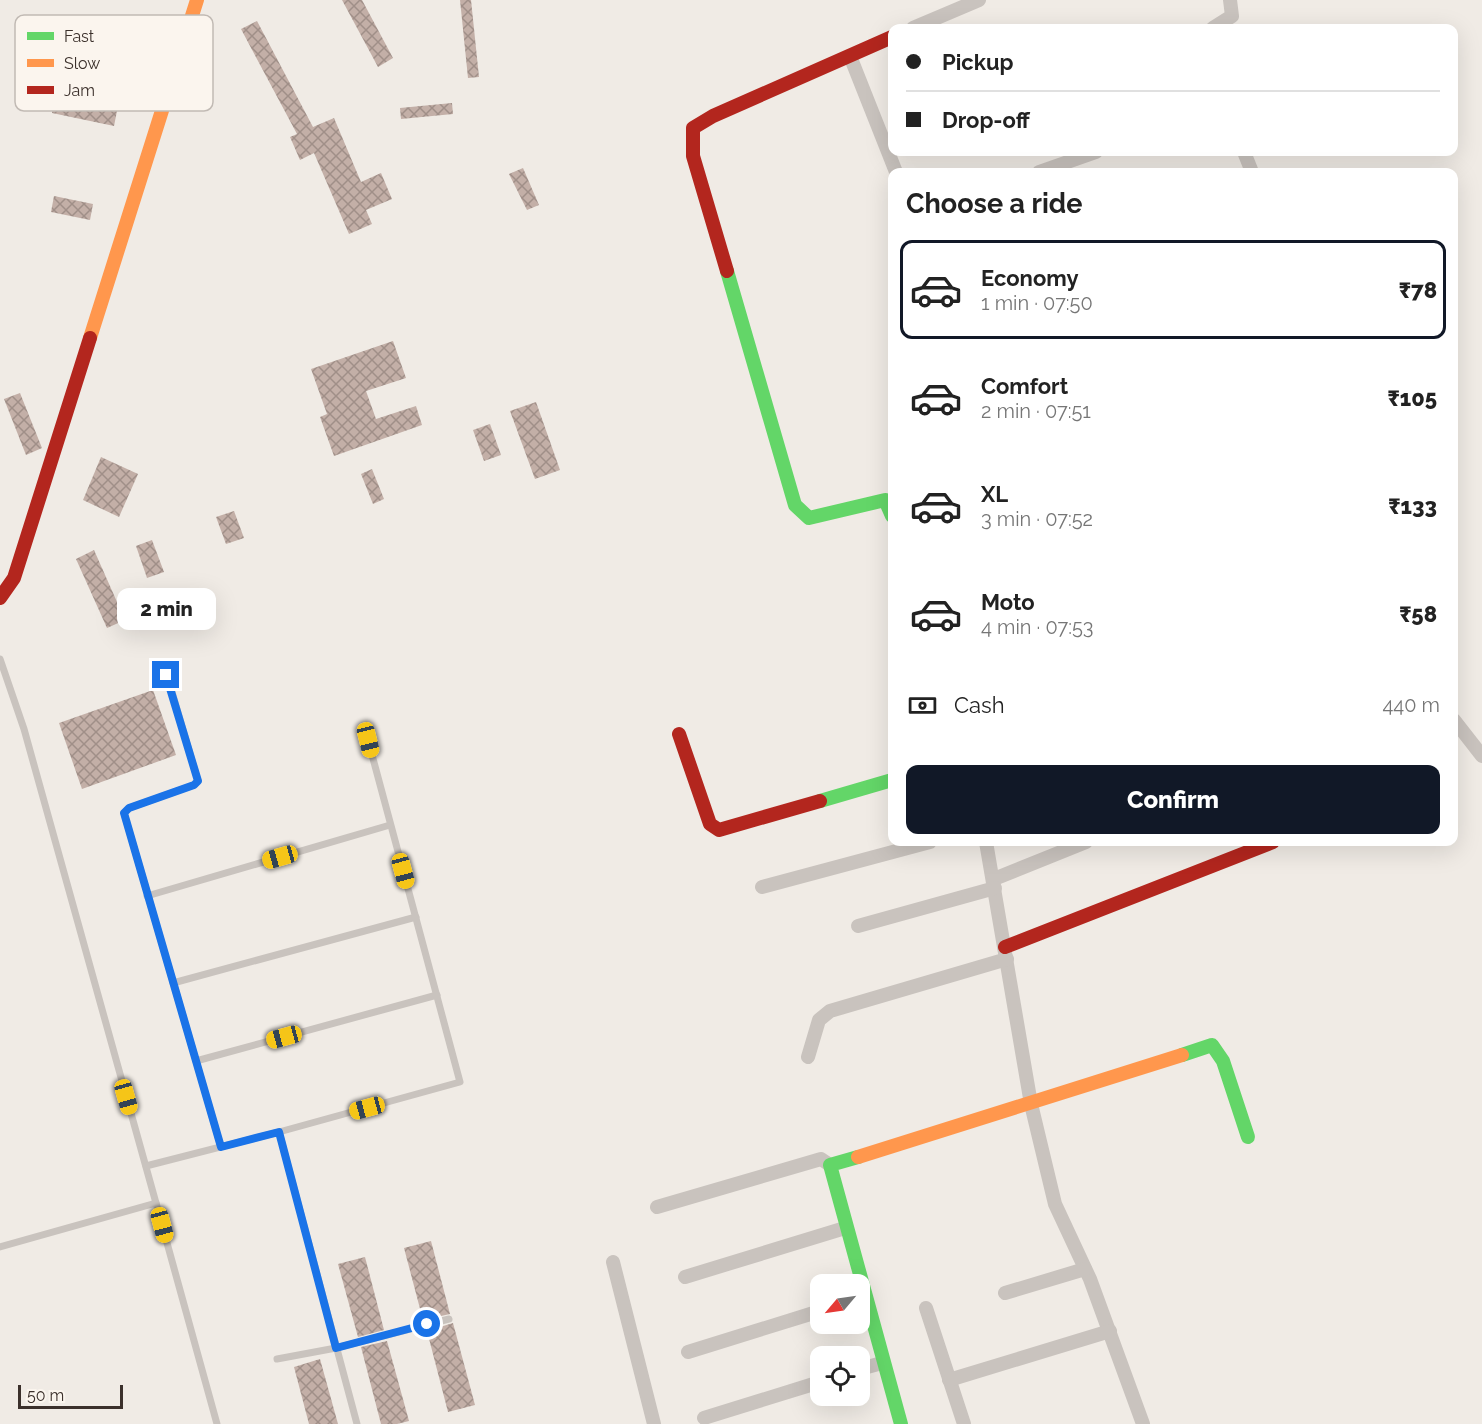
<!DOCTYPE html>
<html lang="en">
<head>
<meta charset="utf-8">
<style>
  :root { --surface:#fff; --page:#f6f6f6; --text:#222; --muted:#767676; --line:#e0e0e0; --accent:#111827 }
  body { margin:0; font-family:Raleway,sans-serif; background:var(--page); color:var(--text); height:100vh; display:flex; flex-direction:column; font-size:22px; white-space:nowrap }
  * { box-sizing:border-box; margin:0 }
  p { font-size:20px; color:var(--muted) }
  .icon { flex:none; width:33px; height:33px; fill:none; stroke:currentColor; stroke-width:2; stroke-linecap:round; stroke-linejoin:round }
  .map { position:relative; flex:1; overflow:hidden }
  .sheet { position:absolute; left:888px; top:168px; width:570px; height:678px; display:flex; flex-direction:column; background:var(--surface); border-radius:12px; box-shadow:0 6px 24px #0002 }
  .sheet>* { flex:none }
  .top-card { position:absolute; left:888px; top:24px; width:570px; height:132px; border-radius:12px; box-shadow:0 6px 24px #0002; display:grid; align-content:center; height:132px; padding:0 18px; background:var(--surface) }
  .needle { width:39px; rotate:241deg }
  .tools { position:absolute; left:810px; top:1274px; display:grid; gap:12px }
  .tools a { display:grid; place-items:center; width:60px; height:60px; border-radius:12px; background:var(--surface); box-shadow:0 6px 24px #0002; font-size:30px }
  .scale { position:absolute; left:18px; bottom:15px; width:105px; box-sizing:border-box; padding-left:6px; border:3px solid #3b302b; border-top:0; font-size:16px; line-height:21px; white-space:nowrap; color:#3b302b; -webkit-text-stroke:4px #fbf5ee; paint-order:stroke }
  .end { position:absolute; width:27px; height:27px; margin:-14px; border:8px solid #1a73e8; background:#fff; box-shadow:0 0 0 3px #fff }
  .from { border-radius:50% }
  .bubble { position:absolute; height:42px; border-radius:12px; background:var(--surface); box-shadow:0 6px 24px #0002; font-size:20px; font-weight:800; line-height:42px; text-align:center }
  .car { position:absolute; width:18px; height:36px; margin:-18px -9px; border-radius:8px; box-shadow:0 0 4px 2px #0007; background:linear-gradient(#f5c518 24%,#345 0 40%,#f5c518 0 76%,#345 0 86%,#f5c518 0) }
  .top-card b { display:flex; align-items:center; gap:21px; height:57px; font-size:22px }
  .top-card b+b { border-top:2px solid var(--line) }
  .top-card i { width:15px; height:15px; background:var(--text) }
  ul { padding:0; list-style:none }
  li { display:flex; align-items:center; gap:18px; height:99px; margin:0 12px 9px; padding:0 6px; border:3px solid transparent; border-radius:12px }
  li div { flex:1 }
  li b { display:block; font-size:22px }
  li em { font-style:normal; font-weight:800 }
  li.current { border-color:var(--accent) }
  li>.icon { width:54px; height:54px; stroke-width:1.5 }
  h2 { padding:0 18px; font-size:27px; line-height:72px }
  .pay { display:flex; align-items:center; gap:15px; height:66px; padding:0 18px; font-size:22px }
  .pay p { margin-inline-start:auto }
  .button { display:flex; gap:12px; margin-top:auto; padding:12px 18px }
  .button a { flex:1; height:69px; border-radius:12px; background:var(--accent); color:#fff; font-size:24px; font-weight:800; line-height:69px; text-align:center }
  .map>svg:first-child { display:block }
</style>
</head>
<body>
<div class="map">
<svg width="1482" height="1424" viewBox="0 0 1482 1424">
  <defs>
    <pattern id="building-cross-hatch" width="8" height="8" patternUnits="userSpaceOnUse" patternTransform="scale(1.5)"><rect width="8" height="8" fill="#c3afa7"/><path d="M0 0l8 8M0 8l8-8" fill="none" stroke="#a08f88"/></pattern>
  </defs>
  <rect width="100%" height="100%" fill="#f0ebe5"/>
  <g fill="url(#building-cross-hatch)">
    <polygon points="342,0 362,0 393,58 378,67"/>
    <polygon points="460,0 471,0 479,77 468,78"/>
    <polygon points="257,21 313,127 334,118 361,182 381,173 392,199 366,210 372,224 349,234 314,153 300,160 290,137 297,134 241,29"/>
    <polygon points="61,68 123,81 114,126 52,113"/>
    <polygon points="452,103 453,114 401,119 400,108"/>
    <polygon points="523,168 539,205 527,210 509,174"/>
    <polygon points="54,196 93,204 90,220 51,212"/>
    <polygon points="393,341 406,378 366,391 376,419 416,406 422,425 334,456 320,417 327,414 311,369"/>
    <polygon points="20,393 42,448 26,455 4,399"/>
    <polygon points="536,402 560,470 535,479 510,411"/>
    <polygon points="490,424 501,455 484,461 473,430"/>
    <polygon points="101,457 138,474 119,517 83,500"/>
    <polygon points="372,469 384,499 373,504 361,474"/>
    <polygon points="234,511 244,538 226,544 216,517"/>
    <polygon points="152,540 164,572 147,578 136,546"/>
    <polygon points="94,550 125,620 107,628 76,559"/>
    <polygon points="153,690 176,755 82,789 59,723"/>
    <polygon points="431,1241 450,1314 423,1320 404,1248"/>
    <polygon points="365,1257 384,1330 358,1337 338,1264"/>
    <polygon points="453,1323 475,1405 448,1412 427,1331"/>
    <polygon points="387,1341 409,1421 397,1424 381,1424 361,1347"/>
    <polygon points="320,1359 338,1424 309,1424 294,1367"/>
  </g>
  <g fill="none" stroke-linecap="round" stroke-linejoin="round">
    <g stroke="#c9c3be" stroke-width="7">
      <polyline points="0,659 24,729 156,1203"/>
      <polyline points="167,675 198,781 194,785 129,808 124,813 221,1147"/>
      <polyline points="147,896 390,825"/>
      <polyline points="173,983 416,917"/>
      <polyline points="196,1061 437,995"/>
      <polyline points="279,1132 460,1082 368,740"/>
      <polyline points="146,1166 279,1132 357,1424"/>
      <polyline points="0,1247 156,1203 217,1424"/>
      <polyline points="277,1359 336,1348 449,1319"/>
    </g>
    <g stroke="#c9c3be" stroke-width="14">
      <polyline points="913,28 979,0"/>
      <polyline points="1213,28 1232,16 1230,0"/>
      <polyline points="850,56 896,172"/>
      <polyline points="1244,152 1252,172"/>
      <polyline points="1039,172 1096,152"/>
      <polyline points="1454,720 1482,756"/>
      <polyline points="986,842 1031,1104 1055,1204 1090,1279 1143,1424"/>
      <polyline points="994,879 1086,842"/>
      <polyline points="762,887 930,842"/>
      <polyline points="858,926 995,888"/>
      <polyline points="808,1057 819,1020 830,1011 1007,959"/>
      <polyline points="657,1207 821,1159 830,1165"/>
      <polyline points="613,1262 654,1424"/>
      <polyline points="685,1277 845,1228"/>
      <polyline points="1005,1293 1085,1269"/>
      <polyline points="926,1308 964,1424"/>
      <polyline points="688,1352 820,1311"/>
      <polyline points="860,1369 882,1363"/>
      <polyline points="949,1380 1110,1331"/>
      <polyline points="704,1418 820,1382"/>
    </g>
    <g stroke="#63d668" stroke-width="14">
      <polyline points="727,271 795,505 809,518 885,500 892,516"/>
      <polyline points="820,801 892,780"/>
      <polyline points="1182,1055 1212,1045 1223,1061 1248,1137"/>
      <polyline points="858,1157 830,1165 901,1424"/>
    </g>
    <g stroke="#ff974d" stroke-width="14">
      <polyline points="90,338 197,0"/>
      <polyline points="858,1157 1182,1055"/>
    </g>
    <g stroke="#b3261e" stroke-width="14">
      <polyline points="727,271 693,156 693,128 713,116 892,37"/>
      <polyline points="0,598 14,578 90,338"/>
      <polyline points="679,734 710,824 719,830 820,801"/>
      <polyline points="1005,947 1273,842"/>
    </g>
  </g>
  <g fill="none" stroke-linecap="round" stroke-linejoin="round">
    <polyline stroke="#1a73e8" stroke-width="8" points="166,675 198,781 194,785 129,808 124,813 221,1147 279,1132 336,1348 427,1324"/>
  </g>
  <rect x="15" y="15" width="198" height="96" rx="9" fill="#fbf5ee" stroke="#c1bab4" stroke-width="1.5"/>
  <rect x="27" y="32" width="27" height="8" fill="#63d668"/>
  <rect x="27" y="59" width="27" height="8" fill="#ff974d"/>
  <rect x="27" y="86" width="27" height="8" fill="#b3261e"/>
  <g font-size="16" fill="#3b302b">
    <text x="64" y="42">Fast</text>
    <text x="64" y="69">Slow</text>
    <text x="64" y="96">Jam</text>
  </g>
</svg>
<div class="tools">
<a><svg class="needle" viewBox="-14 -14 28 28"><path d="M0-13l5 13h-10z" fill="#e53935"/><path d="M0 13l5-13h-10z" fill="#767676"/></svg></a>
<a><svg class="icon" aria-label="locate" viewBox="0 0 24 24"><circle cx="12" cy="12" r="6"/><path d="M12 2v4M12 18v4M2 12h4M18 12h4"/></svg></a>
</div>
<div class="scale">50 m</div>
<i class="end from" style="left:427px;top:1324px"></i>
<i class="end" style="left:166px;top:675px"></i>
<div class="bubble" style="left:117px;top:588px;width:99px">2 min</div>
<i class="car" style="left:368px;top:740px;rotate:166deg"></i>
<i class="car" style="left:280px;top:857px;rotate:254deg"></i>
<i class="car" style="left:403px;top:871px;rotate:165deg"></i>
<i class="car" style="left:284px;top:1037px;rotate:255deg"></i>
<i class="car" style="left:126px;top:1097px;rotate:164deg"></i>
<i class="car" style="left:367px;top:1108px;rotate:255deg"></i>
<i class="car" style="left:162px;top:1225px;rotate:165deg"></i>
<div class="top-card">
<b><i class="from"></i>Pickup</b>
<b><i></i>Drop-off</b>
</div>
<section class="sheet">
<h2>Choose a ride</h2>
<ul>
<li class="current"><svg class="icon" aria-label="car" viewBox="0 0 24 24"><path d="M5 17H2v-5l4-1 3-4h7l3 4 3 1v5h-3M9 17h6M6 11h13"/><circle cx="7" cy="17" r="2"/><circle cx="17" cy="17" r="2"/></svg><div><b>Economy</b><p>1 min · 07:50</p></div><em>₹78</em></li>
<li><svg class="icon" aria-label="car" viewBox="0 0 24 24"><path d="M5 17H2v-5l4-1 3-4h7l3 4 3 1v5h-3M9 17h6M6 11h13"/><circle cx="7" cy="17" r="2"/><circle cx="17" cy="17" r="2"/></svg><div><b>Comfort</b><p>2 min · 07:51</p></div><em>₹105</em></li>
<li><svg class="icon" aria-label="car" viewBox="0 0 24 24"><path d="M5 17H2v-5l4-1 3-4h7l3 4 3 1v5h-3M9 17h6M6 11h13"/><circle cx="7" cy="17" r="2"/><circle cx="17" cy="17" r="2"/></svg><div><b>XL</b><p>3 min · 07:52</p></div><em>₹133</em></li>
<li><svg class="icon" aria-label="car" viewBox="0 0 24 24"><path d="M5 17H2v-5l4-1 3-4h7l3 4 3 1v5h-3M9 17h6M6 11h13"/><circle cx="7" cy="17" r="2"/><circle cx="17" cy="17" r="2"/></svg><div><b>Moto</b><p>4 min · 07:53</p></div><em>₹58</em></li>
</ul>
<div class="pay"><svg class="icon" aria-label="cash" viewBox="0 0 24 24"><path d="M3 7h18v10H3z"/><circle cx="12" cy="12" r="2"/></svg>Cash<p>440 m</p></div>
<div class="button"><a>Confirm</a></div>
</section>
</div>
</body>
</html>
